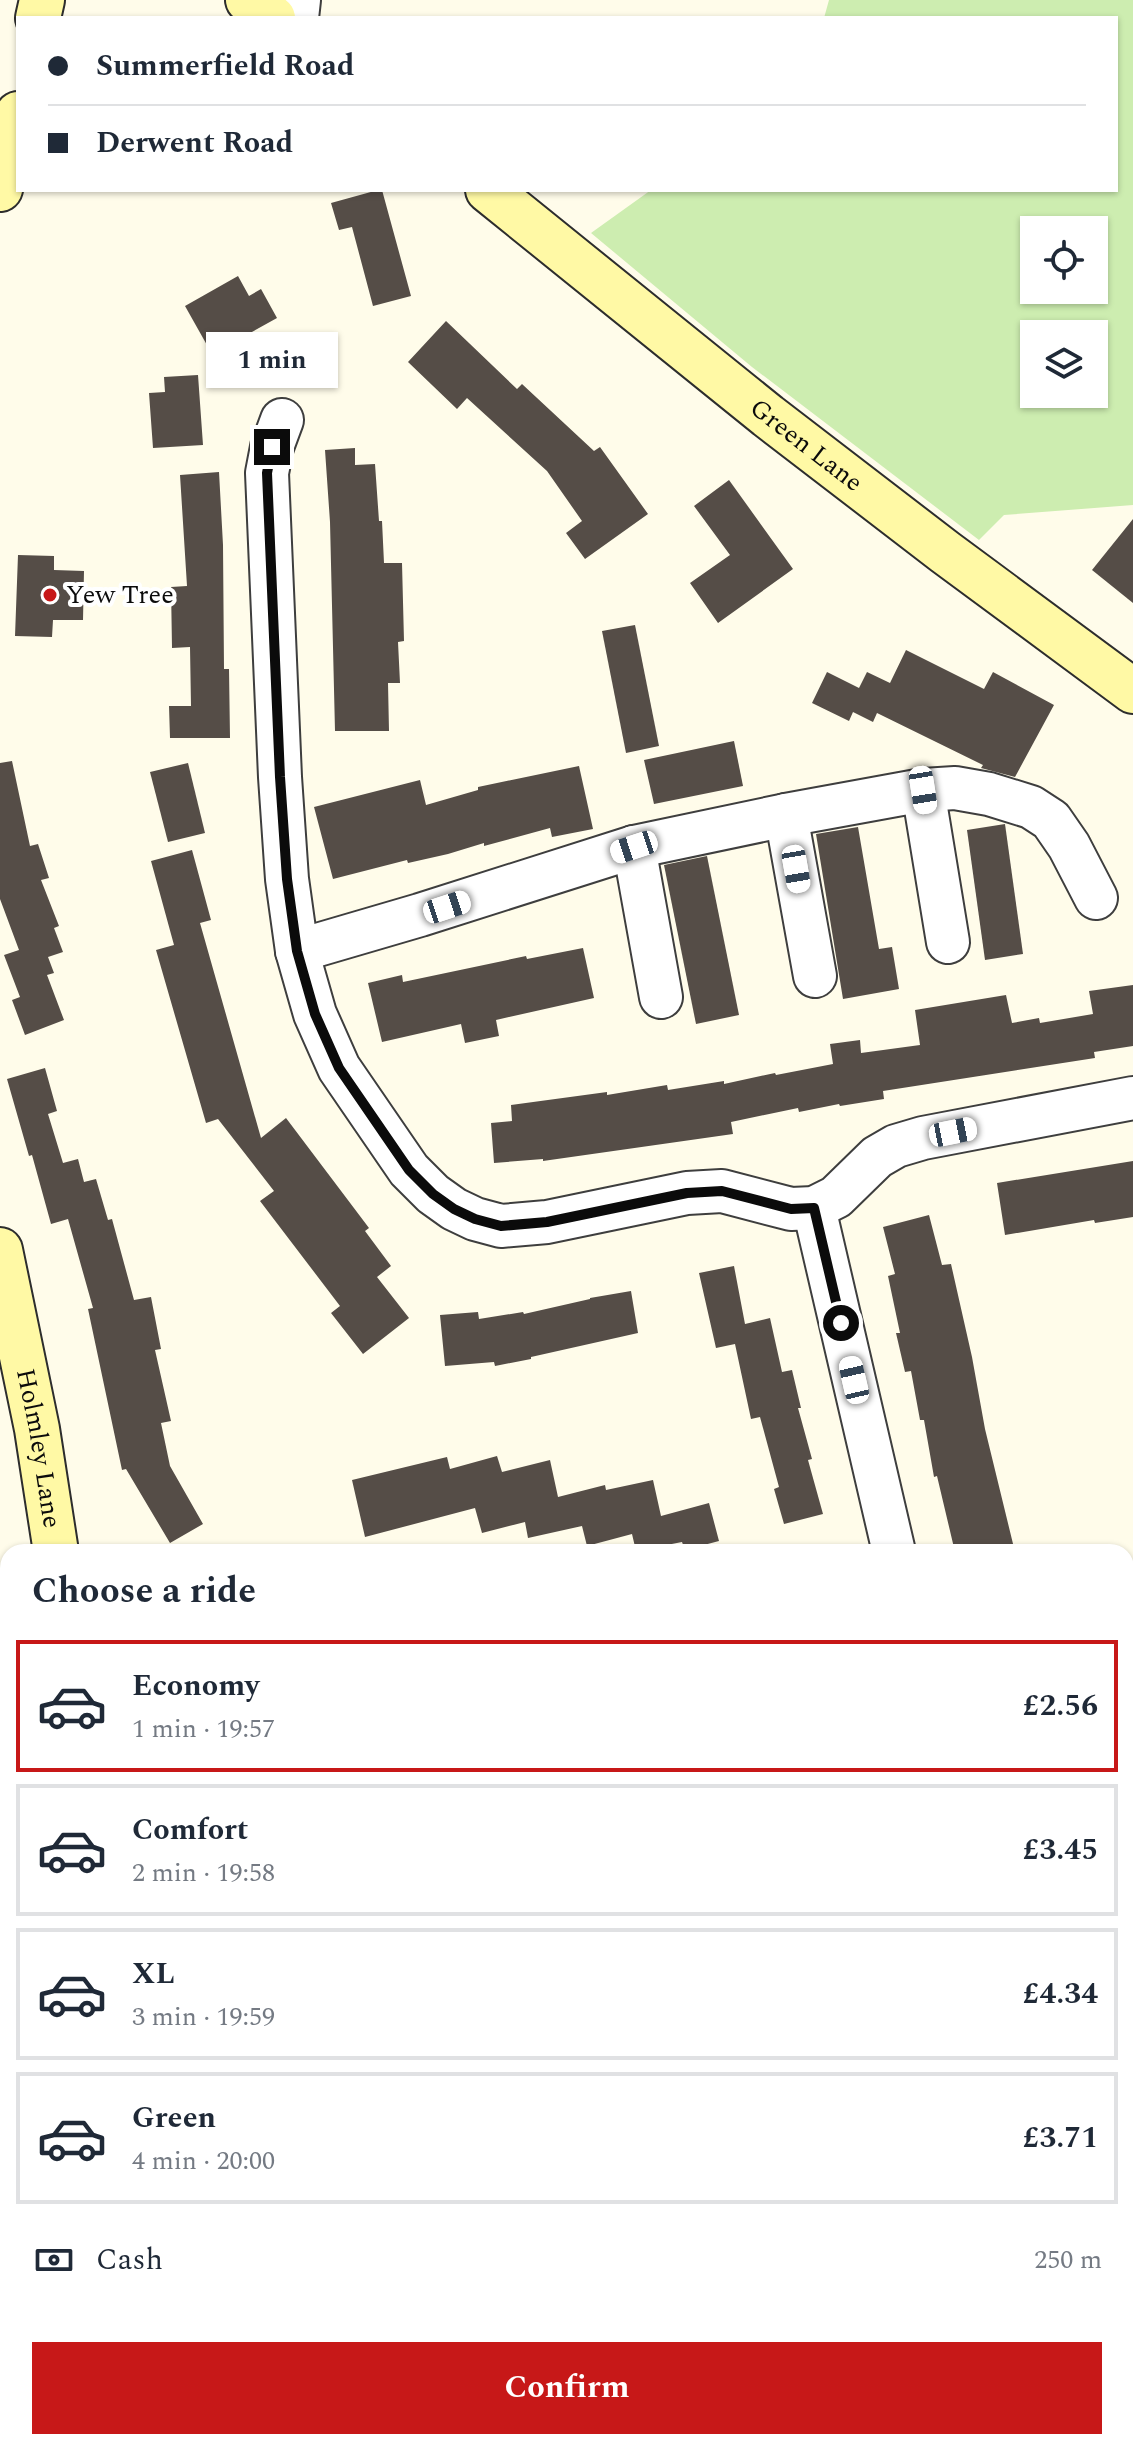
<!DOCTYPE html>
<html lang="en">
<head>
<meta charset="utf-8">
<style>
  :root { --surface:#fff; --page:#f6f6f7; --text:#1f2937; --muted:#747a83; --line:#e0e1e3; --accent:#c71818 }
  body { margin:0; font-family:Spectral,serif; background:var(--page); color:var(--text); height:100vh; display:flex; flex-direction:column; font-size:30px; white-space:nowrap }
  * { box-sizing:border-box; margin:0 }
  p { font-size:26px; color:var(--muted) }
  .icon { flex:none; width:44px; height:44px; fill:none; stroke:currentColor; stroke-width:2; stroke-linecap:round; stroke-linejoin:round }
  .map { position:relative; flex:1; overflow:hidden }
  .drawer { position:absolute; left:0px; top:1544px; width:1134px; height:906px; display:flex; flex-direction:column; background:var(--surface); border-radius:24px 24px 0 0; box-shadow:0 2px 6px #0004 }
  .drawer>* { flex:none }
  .guide { position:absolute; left:16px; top:16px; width:1102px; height:176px; border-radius:0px; box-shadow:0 2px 6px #0004; display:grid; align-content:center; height:176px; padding:0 32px; background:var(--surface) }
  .controls { position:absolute; left:1020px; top:216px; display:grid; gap:16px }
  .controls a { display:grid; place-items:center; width:88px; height:88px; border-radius:0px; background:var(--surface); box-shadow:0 2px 6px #0004; font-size:40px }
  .end { position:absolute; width:36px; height:36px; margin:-18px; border:10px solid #0b0b0b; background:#fff; box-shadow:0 0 0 4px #fff }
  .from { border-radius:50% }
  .bubble { position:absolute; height:56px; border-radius:0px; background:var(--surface); box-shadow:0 2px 6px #0004; font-size:26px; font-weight:700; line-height:56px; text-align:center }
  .car { position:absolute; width:24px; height:48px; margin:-24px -12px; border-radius:10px; box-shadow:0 0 6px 2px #0007; background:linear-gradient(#fff 24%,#345 0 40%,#fff 0 76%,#345 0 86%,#fff 0) }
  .guide b { display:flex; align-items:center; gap:28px; height:76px; font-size:30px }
  .guide b+b { border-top:2px solid var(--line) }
  .guide i { width:20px; height:20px; background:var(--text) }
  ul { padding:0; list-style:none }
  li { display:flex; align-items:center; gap:24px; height:132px; margin:0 16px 12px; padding:0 16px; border:4px solid var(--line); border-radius:0px }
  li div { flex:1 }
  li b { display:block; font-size:30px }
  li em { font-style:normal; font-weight:700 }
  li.active { border-color:var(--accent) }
  li>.icon { width:72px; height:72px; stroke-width:1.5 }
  h2 { padding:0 32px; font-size:36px; line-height:96px }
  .pay { display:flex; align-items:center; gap:20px; height:88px; padding:0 32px; font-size:30px }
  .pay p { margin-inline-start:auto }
  .cta { display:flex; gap:16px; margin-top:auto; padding:16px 32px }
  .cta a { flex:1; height:92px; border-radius:0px; background:var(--accent); color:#fff; font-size:32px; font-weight:700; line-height:92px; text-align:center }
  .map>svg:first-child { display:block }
</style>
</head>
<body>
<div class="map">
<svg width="1133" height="2449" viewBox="0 0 1133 2449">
  <rect width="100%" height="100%" fill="#fffcea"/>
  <polygon fill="#f7f5c7" points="0,2344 8,2364 8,2442 40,2442 43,2449 0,2449"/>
  <g fill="#cdedb0" fill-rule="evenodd">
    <path d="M829,0H1133V505L1004,515L979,540L752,367L591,233L651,190H1116V18H824ZM1094,230V290H1034V230ZM1034,334H1094V394H1034Z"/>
    <polygon points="1133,2020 1133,2368 1126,2369 1126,2021"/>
    <polygon points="510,2442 613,2442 591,2449 514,2449"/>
    <polygon points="840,2442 903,2442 905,2449 841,2449"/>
  </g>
  <g fill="#554d47">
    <polygon points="378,190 382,190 411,296 373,306 352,227 339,230 331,203"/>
    <polygon points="238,276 249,296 261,289 277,318 212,354 185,306"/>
    <polygon points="446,321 517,389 522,384 594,451 600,447 648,514 585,559 566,533 582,521 547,471 467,398 457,409 408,362"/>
    <polygon points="198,375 203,445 153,448 149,393 165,392 164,377"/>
    <polygon points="355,448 355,465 375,464 379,521 382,521 384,563 402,563 404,641 398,642 400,683 388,683 389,731 335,731 330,522 325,450"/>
    <polygon points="219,472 223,545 224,669 229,669 230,738 170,738 169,706 191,706 190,647 172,648 171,587 187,586 180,475"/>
    <polygon points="729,480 793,569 718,623 690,583 730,555 694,506"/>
    <polygon points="1133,519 1133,603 1092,570"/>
    <polygon points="18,555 54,556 54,570 84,571 83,620 53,620 52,637 15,636"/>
    <polygon points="635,625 659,746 626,753 602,631"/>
    <polygon points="906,650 984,689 993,672 1054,705 1015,777 981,768 983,765 877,713 873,722 853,712 849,721 812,703 827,672 859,688 867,672 890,683"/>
    <polygon points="734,741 743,786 654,804 644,760"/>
    <polygon points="12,761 30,846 38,844 49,878 41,880 59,926 54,928 63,952 48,957 54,973 47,975 64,1020 25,1035 12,1000 20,997 4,955 19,950 0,899 0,763"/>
    <polygon points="188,763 205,833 168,842 150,772"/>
    <polygon points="579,766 593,829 552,837 550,828 484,846 484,843 448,854 408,863 407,860 333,879 314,807 420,780 426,805 478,790 478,787"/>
    <polygon points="1005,824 1023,954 985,960 967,830"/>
    <polygon points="858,827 879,949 892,947 899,989 843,999 816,834"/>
    <polygon points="192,850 211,920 200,923 261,1138 286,1118 369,1228 365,1231 391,1266 377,1277 409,1318 363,1354 331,1313 340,1306 260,1201 274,1191 218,1119 206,1123 156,950 174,945 151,861"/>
    <polygon points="707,856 739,1015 696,1024 664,865"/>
    <polygon points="583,948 594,998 496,1020 499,1036 465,1043 461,1024 382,1042 368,983 402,975 403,982 526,956 527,959"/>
    <polygon points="1133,985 1133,1046 1094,1052 1095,1058 883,1091 884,1099 840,1106 839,1104 799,1112 798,1108 731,1122 733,1134 543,1161 543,1159 494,1163 491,1123 512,1121 511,1105 607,1092 607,1095 667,1085 668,1090 724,1081 724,1084 775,1073 776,1075 833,1064 830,1044 860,1040 861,1053 920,1045 915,1010 1006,995 1012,1023 1039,1018 1040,1023 1093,1014 1089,991"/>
    <polygon points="45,1068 57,1111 48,1114 63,1163 78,1159 84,1182 96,1179 108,1220 112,1219 134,1300 151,1297 161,1349 155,1350 171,1421 161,1423 170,1466 203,1524 170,1543 126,1469 122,1470 88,1309 93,1308 68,1219 51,1224 32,1155 29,1156 7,1079"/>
    <polygon points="1133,1161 1133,1217 1095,1223 1094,1220 1005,1235 997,1183"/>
    <polygon points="929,1215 942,1265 951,1264 972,1357 985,1429 1015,1552 955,1552 937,1476 934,1477 924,1420 920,1420 911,1371 905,1372 896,1333 900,1333 888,1276 895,1274 883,1227"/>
    <polygon points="734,1266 745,1324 770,1318 782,1372 792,1370 801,1408 798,1408 812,1459 808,1460 823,1514 784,1524 774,1489 779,1487 760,1417 751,1419 735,1344 716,1348 699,1273"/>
    <polygon points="631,1291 638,1333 531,1357 531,1359 495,1366 494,1362 445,1366 440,1315 478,1312 479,1319 523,1312 524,1314 590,1299 590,1298"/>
    <polygon points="497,1456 502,1472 550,1460 558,1497 605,1485 606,1490 653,1480 661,1516 709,1503 719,1541 685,1550 682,1542 636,1551 632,1534 587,1546 582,1526 528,1538 525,1522 482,1533 475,1508 365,1537 352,1480 447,1457 450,1469"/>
  </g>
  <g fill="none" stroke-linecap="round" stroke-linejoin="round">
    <defs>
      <g id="minor">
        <polyline points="297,18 299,0"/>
        <polyline points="282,420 272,447 267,473 280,777 287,879 297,951 315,1014 339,1068 409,1170 433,1194 454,1209 475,1219 501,1226 547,1222 687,1193 722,1191 791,1209 814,1208 836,1197 877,1157 896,1146 923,1138 1133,1098"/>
        <polyline points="923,790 948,942"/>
        <polyline points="786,815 815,976"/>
        <polyline points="634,847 661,997"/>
        <polyline points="297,951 420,915 634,847 786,815 923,790 955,788 989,794 1031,807 1051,820 1069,846 1096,898"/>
        <polyline points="814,1208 894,1552"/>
        <polyline points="1126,1847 1133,1846"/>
      </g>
      <g id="secondary">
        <polyline points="248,0 273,18"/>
        <polyline points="38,18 42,0"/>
        <polyline points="0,189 18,114"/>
        <path id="s1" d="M488,190L768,416L945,552L1133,691"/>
        <path id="s2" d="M0,1250L37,1429L56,1552"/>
        <polyline points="316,2442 319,2449"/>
      </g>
    </defs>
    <use href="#minor" stroke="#3e3e3e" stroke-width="46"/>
    <use href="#secondary" stroke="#2d2d2d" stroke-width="48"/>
    <use href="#minor" stroke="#fff" stroke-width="42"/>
    <use href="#secondary" stroke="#fff9a5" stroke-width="44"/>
  </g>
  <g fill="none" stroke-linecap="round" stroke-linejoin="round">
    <polyline stroke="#0b0b0b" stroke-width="10" points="272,447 267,473 280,777 287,879 297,951 315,1014 339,1068 409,1170 433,1194 454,1209 475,1219 501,1226 547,1222 687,1193 722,1191 791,1209 814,1208 841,1323"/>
  </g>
  <circle fill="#c71818" stroke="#fff" stroke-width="3" cx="50" cy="595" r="8"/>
  <g text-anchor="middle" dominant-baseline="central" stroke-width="8" stroke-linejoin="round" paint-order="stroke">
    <g font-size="26" fill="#0b0b0b" stroke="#fff">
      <text stroke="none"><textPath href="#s1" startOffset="408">Green Lane</textPath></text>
      <text stroke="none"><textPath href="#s2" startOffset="202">Holmley Lane</textPath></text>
    </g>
    <g font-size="26" fill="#0b0b0b" stroke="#fff" text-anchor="start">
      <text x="66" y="595">Yew Tree</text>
    </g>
  </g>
</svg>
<div class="controls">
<a><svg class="icon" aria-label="locate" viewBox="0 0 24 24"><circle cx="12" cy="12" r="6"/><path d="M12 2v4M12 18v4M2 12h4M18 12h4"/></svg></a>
<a><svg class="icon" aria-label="layers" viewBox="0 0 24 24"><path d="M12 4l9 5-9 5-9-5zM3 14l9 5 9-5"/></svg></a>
</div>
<i class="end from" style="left:841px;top:1323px"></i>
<i class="end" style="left:272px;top:447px"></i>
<div class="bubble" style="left:206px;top:332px;width:132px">1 min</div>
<i class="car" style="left:923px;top:790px;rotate:171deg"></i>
<i class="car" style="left:634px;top:847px;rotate:252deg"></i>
<i class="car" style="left:796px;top:869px;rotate:170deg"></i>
<i class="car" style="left:447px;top:907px;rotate:72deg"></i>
<i class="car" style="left:953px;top:1132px;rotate:79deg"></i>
<i class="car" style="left:854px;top:1380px;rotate:347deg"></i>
<div class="guide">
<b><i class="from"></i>Summerfield Road</b>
<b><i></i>Derwent Road</b>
</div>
<section class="drawer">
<h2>Choose a ride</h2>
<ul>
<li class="active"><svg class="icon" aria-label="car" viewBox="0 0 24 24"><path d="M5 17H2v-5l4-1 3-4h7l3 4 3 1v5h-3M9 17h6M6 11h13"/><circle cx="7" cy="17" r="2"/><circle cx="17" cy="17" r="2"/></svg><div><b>Economy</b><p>1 min · 19:57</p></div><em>£2.56</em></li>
<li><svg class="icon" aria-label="car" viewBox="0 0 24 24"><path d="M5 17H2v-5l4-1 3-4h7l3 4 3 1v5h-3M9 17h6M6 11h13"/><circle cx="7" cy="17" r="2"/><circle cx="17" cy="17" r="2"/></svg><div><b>Comfort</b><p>2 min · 19:58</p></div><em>£3.45</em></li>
<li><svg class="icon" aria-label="car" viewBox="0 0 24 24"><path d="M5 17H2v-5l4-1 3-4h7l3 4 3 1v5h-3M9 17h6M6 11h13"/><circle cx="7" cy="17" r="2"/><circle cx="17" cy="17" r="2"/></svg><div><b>XL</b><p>3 min · 19:59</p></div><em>£4.34</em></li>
<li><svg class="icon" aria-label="car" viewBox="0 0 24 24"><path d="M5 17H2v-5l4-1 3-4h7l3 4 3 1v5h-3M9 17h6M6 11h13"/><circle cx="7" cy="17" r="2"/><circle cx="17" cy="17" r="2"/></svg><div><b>Green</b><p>4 min · 20:00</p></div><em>£3.71</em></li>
</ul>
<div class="pay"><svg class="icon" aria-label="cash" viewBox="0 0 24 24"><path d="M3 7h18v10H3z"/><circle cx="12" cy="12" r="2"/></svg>Cash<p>250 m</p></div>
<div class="cta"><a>Confirm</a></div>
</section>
</div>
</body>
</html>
